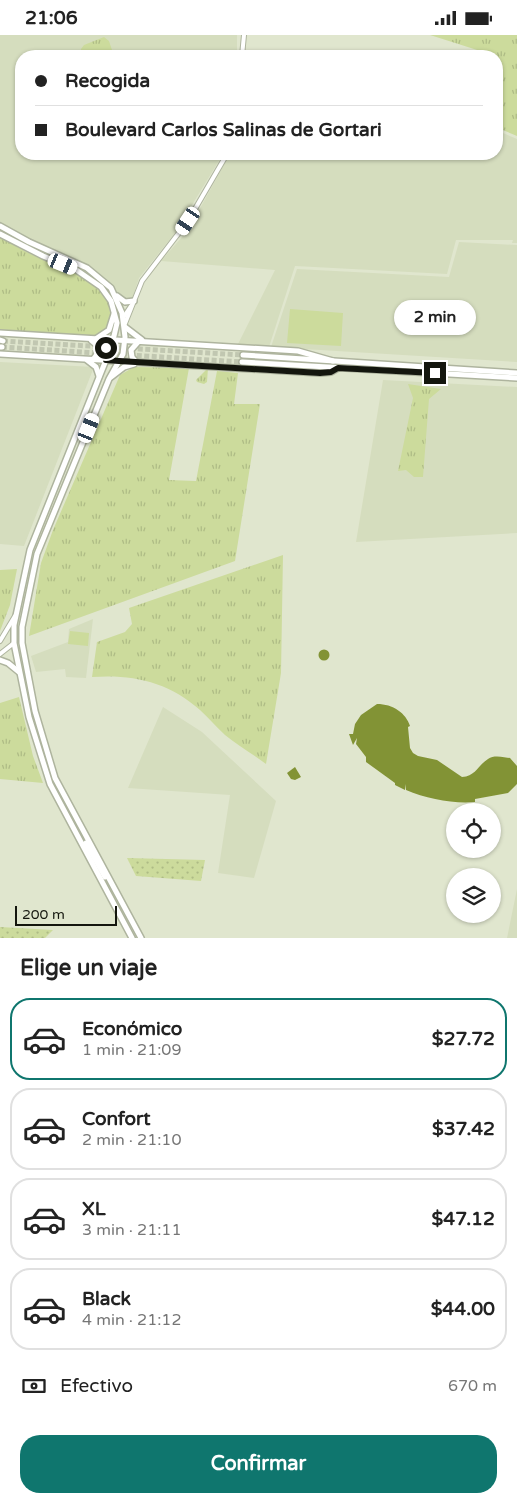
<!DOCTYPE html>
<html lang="es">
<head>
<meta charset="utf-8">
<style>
  :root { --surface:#fff; --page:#f2f2f2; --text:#222; --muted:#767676; --line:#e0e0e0; --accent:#0f766e }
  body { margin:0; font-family:"Varela Round",sans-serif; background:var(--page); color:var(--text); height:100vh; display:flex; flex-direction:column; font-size:19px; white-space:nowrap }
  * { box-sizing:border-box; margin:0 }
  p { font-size:16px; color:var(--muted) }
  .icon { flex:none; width:28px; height:28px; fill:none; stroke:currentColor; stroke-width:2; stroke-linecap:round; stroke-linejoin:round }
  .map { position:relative; height:903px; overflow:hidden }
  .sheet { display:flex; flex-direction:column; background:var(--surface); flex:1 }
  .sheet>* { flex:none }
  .banner { position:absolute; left:15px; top:15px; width:488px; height:110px; border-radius:20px; box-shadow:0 1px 4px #0004; display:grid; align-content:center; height:110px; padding:0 20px; background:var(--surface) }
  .buttons { position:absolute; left:446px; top:768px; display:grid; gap:10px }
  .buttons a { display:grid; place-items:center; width:55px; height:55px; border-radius:50%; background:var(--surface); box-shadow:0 1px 4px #0004; font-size:25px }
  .scale { position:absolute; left:15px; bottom:12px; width:102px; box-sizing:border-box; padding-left:5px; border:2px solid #14160e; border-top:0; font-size:14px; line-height:18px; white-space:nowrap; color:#14160e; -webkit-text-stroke:4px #e0e6ce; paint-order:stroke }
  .end { position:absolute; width:22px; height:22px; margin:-11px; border:6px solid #14160e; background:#fff; box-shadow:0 0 0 2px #fff }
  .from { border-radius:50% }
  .bubble { position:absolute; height:35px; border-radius:18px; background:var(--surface); box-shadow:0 1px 4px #0004; font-size:16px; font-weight:800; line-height:35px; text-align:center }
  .car { position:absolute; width:15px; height:30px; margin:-15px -8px; border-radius:6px; box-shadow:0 0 4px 1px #0007; background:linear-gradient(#fff 24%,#345 0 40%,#fff 0 76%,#345 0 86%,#fff 0) }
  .banner b { display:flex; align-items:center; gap:18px; height:48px; font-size:19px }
  .banner b+b { border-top:1px solid var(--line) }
  .banner i { width:12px; height:12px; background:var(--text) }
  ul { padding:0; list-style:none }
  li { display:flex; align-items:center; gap:15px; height:82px; margin:0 10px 8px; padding:0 10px; border:2px solid var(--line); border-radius:20px }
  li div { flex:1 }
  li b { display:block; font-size:19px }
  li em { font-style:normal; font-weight:800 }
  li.current { border-color:var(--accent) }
  li>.icon { width:45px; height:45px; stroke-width:1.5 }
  h2 { padding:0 20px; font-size:22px; line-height:60px }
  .pay { display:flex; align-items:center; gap:12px; height:55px; padding:0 20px; font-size:19px }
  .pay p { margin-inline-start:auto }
  .action { display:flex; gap:10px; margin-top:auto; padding:10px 20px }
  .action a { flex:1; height:58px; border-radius:20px; background:var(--accent); color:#fff; font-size:20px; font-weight:800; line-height:58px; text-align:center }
  .status { display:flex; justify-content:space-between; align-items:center; height:35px; padding:0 25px; background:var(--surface); direction:ltr }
  .status svg { height:14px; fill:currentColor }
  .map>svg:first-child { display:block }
</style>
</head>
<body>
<div class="status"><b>21:06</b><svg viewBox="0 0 49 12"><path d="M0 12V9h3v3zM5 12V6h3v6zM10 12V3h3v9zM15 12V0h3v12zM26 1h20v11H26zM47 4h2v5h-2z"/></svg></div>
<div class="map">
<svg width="517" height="903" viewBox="0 0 517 903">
  <defs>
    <pattern id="grass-tufts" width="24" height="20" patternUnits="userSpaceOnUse" patternTransform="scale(1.25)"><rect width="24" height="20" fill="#ccdb9c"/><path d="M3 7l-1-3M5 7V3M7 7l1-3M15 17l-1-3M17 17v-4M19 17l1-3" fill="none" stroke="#aebb85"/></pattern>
    <pattern id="park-dots" width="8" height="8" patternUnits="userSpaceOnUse" patternTransform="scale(1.25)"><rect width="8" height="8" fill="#ccdb9c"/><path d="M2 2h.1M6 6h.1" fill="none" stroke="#aebb85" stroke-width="1.8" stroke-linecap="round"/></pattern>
  </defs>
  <rect width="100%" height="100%" fill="#e0e6ce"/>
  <g fill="#d5ddbe">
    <polygon points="0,0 237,0 237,21 21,21 21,119 223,119 175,198 139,243 131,267 125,268 109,248 96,236 44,213 0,188"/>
    <polygon points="496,95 517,104 517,208 512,208 513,205 456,205 447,239 295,231 269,312 237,311 275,235 161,226 182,202 198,177 230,119 496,119"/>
    <polygon points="459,207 517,210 517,327 271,312 297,234 449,242"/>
    <polygon points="0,327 94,332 24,511 0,509"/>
    <polygon points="383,345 517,352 517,498 356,507"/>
    <polygon points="93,584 86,643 66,642 65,634 36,637 31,621 68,607 69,594"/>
    <polygon points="163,672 202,697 276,766 254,843 218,838 230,760 128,753"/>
    <polygon points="517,854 517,903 507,903"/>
  </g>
  <g fill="url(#grass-tufts)">
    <polygon points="430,0 517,0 517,101 496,92 496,21"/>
    <polygon points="104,2 109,6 114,21 81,21 81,14 84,10"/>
    <path d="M0,202C14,210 27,218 42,224C73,237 123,250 107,294L93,301L0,296Z"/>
    <polygon points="134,332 189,333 169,445 196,446 217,336 238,338 234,369 260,369 235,526 29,601 41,528 53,495 120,340"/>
    <polygon points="208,333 207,347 204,349 197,347 196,345"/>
    <polygon points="408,349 441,354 429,364 423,442 414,442 406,435 398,436 413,363"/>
    <path d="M283,520L281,638L266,729C253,719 237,710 225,700C216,692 209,683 200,675C169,647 133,639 92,642L97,607L125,597L132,589L129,573Z"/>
    <polygon points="17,534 10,570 0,596 0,535"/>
    <polygon points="19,662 33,721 43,748 0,744 0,668"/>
  </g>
  <g fill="url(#park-dots)">
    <polygon points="127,823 205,825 201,846 136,841"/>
    <polygon points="0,892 53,895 45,903 0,903"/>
  </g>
  <g fill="#ccdb9c">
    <polygon points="290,274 343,278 341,311 287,308"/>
    <polygon points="70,596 89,598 88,611 68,609"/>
  </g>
  <g fill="#829335">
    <circle cx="324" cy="620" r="5.5"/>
    <path d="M377,669C393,669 406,678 410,691L408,692L410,713L413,718L418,721L437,725L462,742C476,741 477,731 488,724C495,719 505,723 510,723L517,731V749L508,758L475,764V767C454,769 427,764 406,755V749L405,755L395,750V748L366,727V722L356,709L357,703L353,710L349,699H353L355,689L361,680Z"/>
    <polygon points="295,732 301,742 295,745 291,744 287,738"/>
  </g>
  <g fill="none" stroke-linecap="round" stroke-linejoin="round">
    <g stroke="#c1c7b1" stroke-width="5" stroke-dasharray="5 2.5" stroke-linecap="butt">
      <polyline points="3,306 243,320"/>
      <polyline points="2,312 242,327"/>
    </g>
    <defs>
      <g id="tertiary">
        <polyline points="242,21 244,0"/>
        <polyline points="123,283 131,271"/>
        <polyline points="124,291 142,246 188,186 227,119"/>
        <polyline points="0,606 15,581"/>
        <polyline points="0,619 14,608"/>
      </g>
      <g id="primary">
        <polyline points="0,191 29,207 87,233 111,253 122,278 125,302 123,319 109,344 37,519 22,592 22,608 35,676 55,743 141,903"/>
        <polyline points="0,199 43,221 75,234 101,252 111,266 117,288 114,301 105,316 106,325 30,515 14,590 14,608 29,682 50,749 132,903"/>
        <polyline points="117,261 125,267 134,266"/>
        <polyline points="125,292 142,305"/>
        <polyline points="0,298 298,316 333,326"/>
        <polyline points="97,303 109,295 114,279"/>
        <polyline points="0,305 3,306"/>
        <path d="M91,305L98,311C99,317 97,321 92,325"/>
        <polyline points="0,312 2,312"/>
        <polyline points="0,319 320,338 331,337 338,333"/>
        <polyline points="243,320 517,338"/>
        <polyline points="87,325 96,332 99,341"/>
        <polyline points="136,327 132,322 131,315 138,307"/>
        <polyline points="242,327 517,343"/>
        <polyline points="111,342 124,332 134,329"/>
        <polyline points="0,625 8,628 19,637"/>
        <polyline points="86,808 105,842"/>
      </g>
    </defs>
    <use href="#tertiary" stroke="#aeb49e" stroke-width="6"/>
    <use href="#primary" stroke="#aeb49e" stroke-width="8"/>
    <use href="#tertiary" stroke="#fff" stroke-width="4"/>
    <use href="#primary" stroke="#fff" stroke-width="5"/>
  </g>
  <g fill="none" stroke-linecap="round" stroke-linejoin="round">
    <polyline stroke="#14160e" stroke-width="6" points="106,313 106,325 119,326 320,338 331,337 338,333 435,338"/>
  </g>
</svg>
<div class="buttons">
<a><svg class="icon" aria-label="locate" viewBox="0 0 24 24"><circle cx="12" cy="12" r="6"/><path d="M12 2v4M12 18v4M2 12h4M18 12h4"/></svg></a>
<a><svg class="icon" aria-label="layers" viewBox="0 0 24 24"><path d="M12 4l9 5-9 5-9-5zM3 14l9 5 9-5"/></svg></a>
</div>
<div class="scale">200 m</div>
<i class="end from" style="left:106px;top:313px"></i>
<i class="end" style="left:435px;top:338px"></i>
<div class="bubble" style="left:394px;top:265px;width:82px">2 min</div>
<i class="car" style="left:188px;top:186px;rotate:214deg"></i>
<i class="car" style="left:63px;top:229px;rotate:112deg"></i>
<i class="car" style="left:89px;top:393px;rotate:22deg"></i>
<div class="banner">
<b><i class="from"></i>Recogida</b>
<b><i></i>Boulevard Carlos Salinas de Gortari</b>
</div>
</div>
<section class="sheet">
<h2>Elige un viaje</h2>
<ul>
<li class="current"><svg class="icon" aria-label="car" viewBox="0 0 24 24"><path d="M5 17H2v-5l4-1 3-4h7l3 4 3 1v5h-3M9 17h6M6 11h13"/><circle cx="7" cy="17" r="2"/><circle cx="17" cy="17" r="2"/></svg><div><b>Económico</b><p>1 min · 21:09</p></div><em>$27.72</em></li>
<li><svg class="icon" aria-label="car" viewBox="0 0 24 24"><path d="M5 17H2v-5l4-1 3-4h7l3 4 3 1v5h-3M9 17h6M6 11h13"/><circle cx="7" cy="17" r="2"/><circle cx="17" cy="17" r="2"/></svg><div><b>Confort</b><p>2 min · 21:10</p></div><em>$37.42</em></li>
<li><svg class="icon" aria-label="car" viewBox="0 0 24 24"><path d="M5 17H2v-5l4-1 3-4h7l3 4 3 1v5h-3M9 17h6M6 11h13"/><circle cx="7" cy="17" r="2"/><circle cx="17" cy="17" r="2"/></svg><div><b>XL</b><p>3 min · 21:11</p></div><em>$47.12</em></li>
<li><svg class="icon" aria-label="car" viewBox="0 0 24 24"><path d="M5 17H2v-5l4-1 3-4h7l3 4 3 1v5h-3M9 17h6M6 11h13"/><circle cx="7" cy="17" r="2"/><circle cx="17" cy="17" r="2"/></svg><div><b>Black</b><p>4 min · 21:12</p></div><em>$44.00</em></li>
</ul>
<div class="pay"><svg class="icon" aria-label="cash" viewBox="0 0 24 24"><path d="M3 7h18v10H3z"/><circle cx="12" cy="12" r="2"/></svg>Efectivo<p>670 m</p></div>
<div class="action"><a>Confirmar</a></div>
</section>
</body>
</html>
